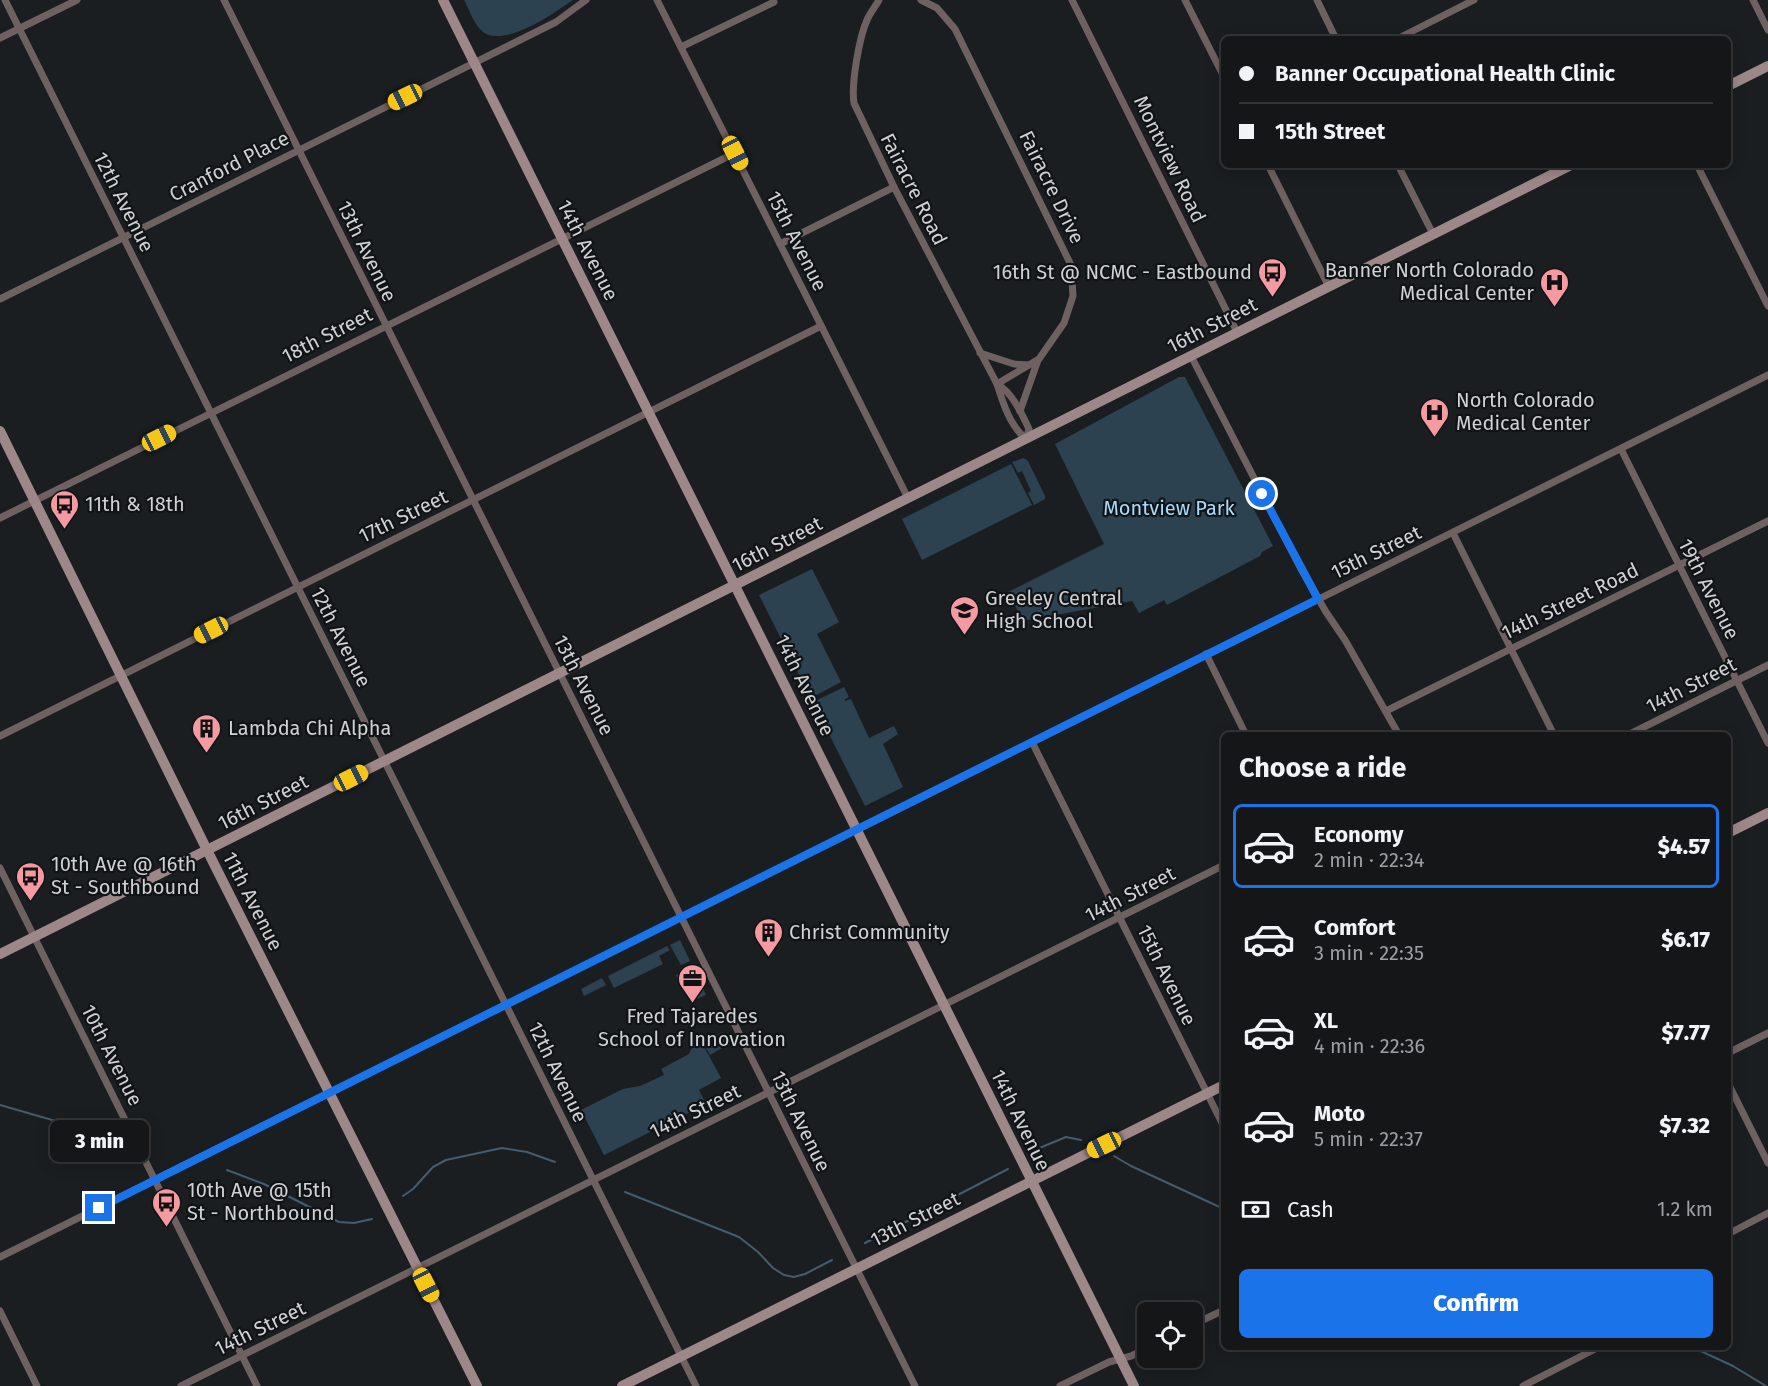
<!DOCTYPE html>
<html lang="en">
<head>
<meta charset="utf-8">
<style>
  :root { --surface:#141618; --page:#1d1f21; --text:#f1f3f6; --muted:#9d9fa2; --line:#333537; --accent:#1a73e8 }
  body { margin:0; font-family:"Fira Sans",sans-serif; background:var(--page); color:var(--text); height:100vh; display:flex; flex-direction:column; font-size:22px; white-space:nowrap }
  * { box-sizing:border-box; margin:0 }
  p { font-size:20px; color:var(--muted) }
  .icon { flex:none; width:33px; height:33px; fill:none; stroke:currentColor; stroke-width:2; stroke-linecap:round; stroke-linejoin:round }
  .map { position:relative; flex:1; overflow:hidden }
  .panel { position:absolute; left:1221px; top:732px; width:510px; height:618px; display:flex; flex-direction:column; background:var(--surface); border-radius:9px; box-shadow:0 3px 15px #0003,0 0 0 2px var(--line) }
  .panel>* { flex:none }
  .guide { position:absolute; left:1221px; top:36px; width:510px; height:132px; border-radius:9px; box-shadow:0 3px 15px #0003,0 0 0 2px var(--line); display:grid; align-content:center; height:132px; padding:0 18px; background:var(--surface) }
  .buttons { position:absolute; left:1137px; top:1302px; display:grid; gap:12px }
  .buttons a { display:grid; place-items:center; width:66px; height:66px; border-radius:9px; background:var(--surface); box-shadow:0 3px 15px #0003,0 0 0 2px var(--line); font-size:30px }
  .end { position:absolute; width:27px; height:27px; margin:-14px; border:8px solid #1a73e8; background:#fff; box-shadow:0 0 0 3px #fff }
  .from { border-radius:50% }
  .bubble { position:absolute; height:42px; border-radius:9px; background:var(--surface); box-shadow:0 3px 15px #0003,0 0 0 2px var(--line); font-size:20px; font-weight:800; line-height:42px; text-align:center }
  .car { position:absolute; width:18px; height:36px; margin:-18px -9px; border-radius:8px; box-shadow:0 0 4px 2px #0007; background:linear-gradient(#f5c518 24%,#345 0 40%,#f5c518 0 76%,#345 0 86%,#f5c518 0) }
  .guide b { display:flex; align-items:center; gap:21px; height:57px; font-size:22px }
  .guide b+b { border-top:2px solid var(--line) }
  .guide i { width:15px; height:15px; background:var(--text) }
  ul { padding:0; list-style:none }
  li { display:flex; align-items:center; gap:18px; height:84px; margin:0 12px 9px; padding:0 6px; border:3px solid transparent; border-radius:9px }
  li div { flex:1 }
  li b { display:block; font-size:22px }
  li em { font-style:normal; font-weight:800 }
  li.active { border-color:var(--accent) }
  li>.icon { width:54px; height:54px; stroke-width:1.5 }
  h2 { padding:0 18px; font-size:27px; line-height:72px }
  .pay { display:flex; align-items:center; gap:15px; height:66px; padding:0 18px; font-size:22px }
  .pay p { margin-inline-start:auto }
  .cta { display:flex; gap:12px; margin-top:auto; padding:12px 18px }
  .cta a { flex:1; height:69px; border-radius:9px; background:var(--accent); color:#fff; font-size:24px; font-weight:800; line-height:69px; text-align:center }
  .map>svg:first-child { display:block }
</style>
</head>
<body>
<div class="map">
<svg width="1768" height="1386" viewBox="0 0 1768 1386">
  <rect width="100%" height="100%" fill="#1a1e20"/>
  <g fill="#2c4251">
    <path d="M464,0H573C554,13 500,52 480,29C473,22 469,9 464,0Z"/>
    <polygon points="1179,377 1185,377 1273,546 1262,552 1260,556 1167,605 1164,600 1139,613 1132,601 1023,621 1008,592 1104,544 1055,444"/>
    <polygon points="1024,458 1028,461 1045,496 1045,499 1034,505 1028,493 1031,491 1022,471 1018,473 1012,462"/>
    <polygon points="1011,464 1032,505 922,560 902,519"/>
    <polygon points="812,569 839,622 817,634 841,682 811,698 759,595"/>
    <polygon points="844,687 849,697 845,699 845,701 851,699 869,738 894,726 898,734 883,744 903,787 865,806 813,702"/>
    <polygon points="680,940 690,961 681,965 670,945"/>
    <polygon points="667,946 670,950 659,956 663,964 614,988 608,976"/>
    <polygon points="692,964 706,995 697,999 695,994 687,997 676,975 681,973 680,971"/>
    <polygon points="602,978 606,985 584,996 581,989"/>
    <polygon points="723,1032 729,1044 710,1055 703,1042"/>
    <polygon points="697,1037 700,1039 721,1078 699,1090 706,1104 604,1155 581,1110 623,1089 640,1086 664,1075 661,1069 689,1054"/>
  </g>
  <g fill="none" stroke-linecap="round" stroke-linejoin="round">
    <g stroke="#445c6d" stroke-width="2">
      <polyline points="0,1105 111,1137"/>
      <polyline points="1037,1149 1066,1137 1081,1140"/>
      <polyline points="1114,1156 1131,1166 1224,1209"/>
      <polyline points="227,1170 264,1184 339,1222 354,1223 372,1219"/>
      <polyline points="625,1192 739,1237 758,1252 773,1268 784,1275 794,1277 805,1274 832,1260"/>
      <polyline points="403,1196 413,1189 433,1167 446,1160 502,1148 527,1152 555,1162"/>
      <polyline points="865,1243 1008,1169"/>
      <polyline points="1692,1347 1733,1366 1766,1386"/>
    </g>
    <g stroke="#6f6161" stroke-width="7">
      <polyline points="5,0 696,1386"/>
      <polyline points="224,0 915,1386"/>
      <polyline points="657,0 908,498"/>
      <path d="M879,0C875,7 870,13 867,20C859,38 851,85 854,103L894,187L997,384C1003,403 1010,426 1026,439L1029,429C1022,414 1012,392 997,384"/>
      <polyline points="921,0 937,8 955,29 1071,265 1073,296 1064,323 1039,359 997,384"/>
      <polyline points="1072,0 1237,332"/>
      <polyline points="1185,0 1224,77"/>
      <polyline points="1317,0 1336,39"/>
      <polyline points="1753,0 1768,30"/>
      <polyline points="0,38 77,0"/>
      <polyline points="1397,39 1474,0"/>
      <polyline points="681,47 774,2 773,0"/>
      <polyline points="1268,165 1329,287"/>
      <polyline points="1398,165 1433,234"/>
      <polyline points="1697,165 1768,306"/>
      <polyline points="780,244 894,187"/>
      <polyline points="0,299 474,63 556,22 586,0"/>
      <polyline points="980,353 1014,364 1029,365"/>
      <polyline points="1191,356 1301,569 1326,612 1345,640 1399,735"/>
      <polyline points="1020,411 1038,360"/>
      <polyline points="1621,449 1768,743"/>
      <polyline points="0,518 735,153"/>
      <polyline points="1453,533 1554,735"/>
      <polyline points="1206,654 1246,735"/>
      <polyline points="1386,711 1768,521"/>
      <polyline points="1628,735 1768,665"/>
      <polyline points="0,736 821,326"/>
      <polyline points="1032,742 1224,1127"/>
      <polyline points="0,868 257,1386"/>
      <polyline points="1728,1053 1768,1033"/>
      <polyline points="1728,1083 1768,1163"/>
      <polyline points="1728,1234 1768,1213"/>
      <polyline points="0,1257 1768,375"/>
      <polyline points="0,1311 37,1386"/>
      <polyline points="1192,1325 1224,1310"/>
      <polyline points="181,1386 1224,865"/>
      <polyline points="1060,1386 1109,1362 1131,1356 1148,1348"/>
      <polyline points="1523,1386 1599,1347"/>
    </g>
    <g stroke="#9e8788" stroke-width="10">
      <polyline points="443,0 1134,1386"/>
      <polyline points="1728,86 1768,66"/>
      <polyline points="0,431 207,850 477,1386"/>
      <polyline points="1728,833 1768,813"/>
      <polyline points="0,954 1571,165"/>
      <polyline points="622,1386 1224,1085"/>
    </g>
  </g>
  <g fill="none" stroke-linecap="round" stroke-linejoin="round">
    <polyline stroke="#1a73e8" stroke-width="8" points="99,1208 1318,599 1262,494"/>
  </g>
  <defs>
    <symbol id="bus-pin" viewBox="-11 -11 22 30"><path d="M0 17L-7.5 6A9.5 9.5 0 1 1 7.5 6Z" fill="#f49aa0" stroke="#111417"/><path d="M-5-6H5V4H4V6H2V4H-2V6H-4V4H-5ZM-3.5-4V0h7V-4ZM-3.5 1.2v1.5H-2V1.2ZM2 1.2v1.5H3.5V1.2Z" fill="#111"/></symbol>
    <symbol id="hospital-pin" viewBox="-11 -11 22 30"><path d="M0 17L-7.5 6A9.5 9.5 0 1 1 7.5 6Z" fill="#f49aa0" stroke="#111417"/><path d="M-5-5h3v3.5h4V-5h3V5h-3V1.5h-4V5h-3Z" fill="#111"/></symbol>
    <symbol id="school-pin" viewBox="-11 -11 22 30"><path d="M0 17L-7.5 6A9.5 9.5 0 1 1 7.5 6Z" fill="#f49aa0" stroke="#111417"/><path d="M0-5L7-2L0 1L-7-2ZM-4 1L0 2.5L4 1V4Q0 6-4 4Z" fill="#111"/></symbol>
    <symbol id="building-pin" viewBox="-11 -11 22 30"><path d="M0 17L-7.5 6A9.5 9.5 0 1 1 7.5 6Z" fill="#f49aa0" stroke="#111417"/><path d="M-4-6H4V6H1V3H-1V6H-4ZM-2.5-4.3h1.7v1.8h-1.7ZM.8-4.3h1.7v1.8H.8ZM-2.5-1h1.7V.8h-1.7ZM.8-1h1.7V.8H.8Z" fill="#111"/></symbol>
    <symbol id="office-pin" viewBox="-11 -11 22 30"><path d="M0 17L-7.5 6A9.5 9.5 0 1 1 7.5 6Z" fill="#f49aa0" stroke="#111417"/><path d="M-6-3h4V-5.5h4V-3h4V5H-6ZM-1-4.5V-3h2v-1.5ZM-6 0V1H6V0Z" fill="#111"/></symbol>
  </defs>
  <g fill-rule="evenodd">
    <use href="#bus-pin" x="1256" y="256" width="33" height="45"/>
    <use href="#hospital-pin" x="1538" y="266" width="33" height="45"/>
    <use href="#hospital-pin" x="1418" y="396" width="33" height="45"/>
    <use href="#bus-pin" x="48" y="488" width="33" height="45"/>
    <use href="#school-pin" x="948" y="594" width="33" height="45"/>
    <use href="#building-pin" x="190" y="712" width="33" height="45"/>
    <use href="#bus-pin" x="14" y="860" width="33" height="45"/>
    <use href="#building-pin" x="752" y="916" width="33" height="45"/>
    <use href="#office-pin" x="676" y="962" width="33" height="45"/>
    <use href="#bus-pin" x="150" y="1186" width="33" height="45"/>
  </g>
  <g text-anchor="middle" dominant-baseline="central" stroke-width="4.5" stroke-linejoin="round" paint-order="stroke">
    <g font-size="20" fill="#cfd1d3" stroke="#111417">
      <text transform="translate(1170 159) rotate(64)">Montview Road</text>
      <text transform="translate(229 166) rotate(-27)">Cranford Place</text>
      <text transform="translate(1052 187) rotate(64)">Fairacre Drive</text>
      <text transform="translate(914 189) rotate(63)">Fairacre Road</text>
      <text transform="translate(124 202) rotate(63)">12th Avenue</text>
      <text transform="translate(797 241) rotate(63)">15th Avenue</text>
      <text transform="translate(588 250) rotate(63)">14th Avenue</text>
      <text transform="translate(367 251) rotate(64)">13th Avenue</text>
      <text transform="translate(1212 325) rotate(-27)">16th Street</text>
      <text transform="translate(327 335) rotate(-27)">18th Street</text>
      <text transform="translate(403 516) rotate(-26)">17th Street</text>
      <text transform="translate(777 544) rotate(-27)">16th Street</text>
      <text transform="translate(1376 552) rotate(-26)">15th Street</text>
      <text transform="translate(1709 589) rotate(63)">19th Avenue</text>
      <text transform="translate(1570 601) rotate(-26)">14th Street Road</text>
      <text transform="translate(341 637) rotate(63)">12th Avenue</text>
      <text transform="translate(584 685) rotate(63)">13th Avenue</text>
      <text transform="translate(805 685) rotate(64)">14th Avenue</text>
      <text transform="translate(1691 685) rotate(-27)">14th Street</text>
      <text transform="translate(263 802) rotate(-27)">16th Street</text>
      <text transform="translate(1130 894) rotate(-27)">14th Street</text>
      <text transform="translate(253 901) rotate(63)">11th Avenue</text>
      <text transform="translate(1167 975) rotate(64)">15th Avenue</text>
      <text transform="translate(112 1055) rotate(63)">10th Avenue</text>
      <text transform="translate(558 1072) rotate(64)">12th Avenue</text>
      <text transform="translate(695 1111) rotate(-26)">14th Street</text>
      <text transform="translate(1021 1120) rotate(64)">14th Avenue</text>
      <text transform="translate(801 1121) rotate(64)">13th Avenue</text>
      <text transform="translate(915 1219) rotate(-27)">13th Street</text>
      <text transform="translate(260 1328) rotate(-26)">14th Street</text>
    </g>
    <g font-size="20" fill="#cfd1d3" stroke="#111417" text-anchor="start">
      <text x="1534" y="270" text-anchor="end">Banner North Colorado<tspan x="1534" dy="23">Medical Center</tspan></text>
      <text x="1252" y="272" text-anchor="end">16th St @ NCMC - Eastbound</text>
      <text x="1456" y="400">North Colorado<tspan x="1456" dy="23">Medical Center</tspan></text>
      <text x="85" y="504">11th &amp; 18th</text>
      <text x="985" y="598">Greeley Central<tspan x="985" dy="23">High School</tspan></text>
      <text x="228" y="728">Lambda Chi Alpha</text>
      <text x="51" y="864">10th Ave @ 16th<tspan x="51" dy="23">St - Southbound</tspan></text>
      <text x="789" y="932">Christ Community</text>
      <text x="692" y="1016" text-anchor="middle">Fred Tajaredes<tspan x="692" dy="23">School of Innovation</tspan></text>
      <text x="187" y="1190">10th Ave @ 15th<tspan x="187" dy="23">St - Northbound</tspan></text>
    </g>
    <g font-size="20" fill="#a9dafd" stroke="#111417">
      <text x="1169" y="508">Montview Park</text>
    </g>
  </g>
</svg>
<div class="buttons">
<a><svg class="icon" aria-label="locate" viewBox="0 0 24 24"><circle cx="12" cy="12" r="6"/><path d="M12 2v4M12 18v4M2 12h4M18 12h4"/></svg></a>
</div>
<i class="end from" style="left:1262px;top:494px"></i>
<i class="end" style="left:99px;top:1208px"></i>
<div class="bubble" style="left:50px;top:1120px;width:99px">3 min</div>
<i class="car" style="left:405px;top:97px;rotate:244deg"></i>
<i class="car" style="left:735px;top:153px;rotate:153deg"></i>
<i class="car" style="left:159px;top:438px;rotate:63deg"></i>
<i class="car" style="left:211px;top:630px;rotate:243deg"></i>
<i class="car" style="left:351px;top:778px;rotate:63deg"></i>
<i class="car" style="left:1104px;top:1145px;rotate:244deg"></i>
<i class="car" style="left:426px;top:1285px;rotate:153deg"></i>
<div class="guide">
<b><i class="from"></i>Banner Occupational Health Clinic</b>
<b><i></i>15th Street</b>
</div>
<section class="panel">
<h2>Choose a ride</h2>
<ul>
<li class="active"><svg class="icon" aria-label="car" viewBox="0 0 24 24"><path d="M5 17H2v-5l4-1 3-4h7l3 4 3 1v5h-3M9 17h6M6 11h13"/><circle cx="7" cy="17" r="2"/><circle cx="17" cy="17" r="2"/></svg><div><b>Economy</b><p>2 min · 22:34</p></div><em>$4.57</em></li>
<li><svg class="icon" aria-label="car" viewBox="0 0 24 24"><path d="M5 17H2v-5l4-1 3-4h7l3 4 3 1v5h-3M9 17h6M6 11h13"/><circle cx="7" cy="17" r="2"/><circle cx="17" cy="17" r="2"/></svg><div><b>Comfort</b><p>3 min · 22:35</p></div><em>$6.17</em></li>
<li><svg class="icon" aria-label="car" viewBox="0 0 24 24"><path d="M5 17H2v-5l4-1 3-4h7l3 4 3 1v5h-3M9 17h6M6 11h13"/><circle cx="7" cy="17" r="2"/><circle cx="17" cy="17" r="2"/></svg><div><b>XL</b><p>4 min · 22:36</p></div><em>$7.77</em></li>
<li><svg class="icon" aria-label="car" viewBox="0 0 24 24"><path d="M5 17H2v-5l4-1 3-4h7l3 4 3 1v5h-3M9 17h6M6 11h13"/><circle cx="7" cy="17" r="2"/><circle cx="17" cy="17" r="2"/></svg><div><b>Moto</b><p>5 min · 22:37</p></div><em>$7.32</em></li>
</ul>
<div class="pay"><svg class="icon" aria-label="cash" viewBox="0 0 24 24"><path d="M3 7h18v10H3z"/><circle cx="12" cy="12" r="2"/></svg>Cash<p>1.2 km</p></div>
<div class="cta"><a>Confirm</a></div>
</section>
</div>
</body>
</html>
